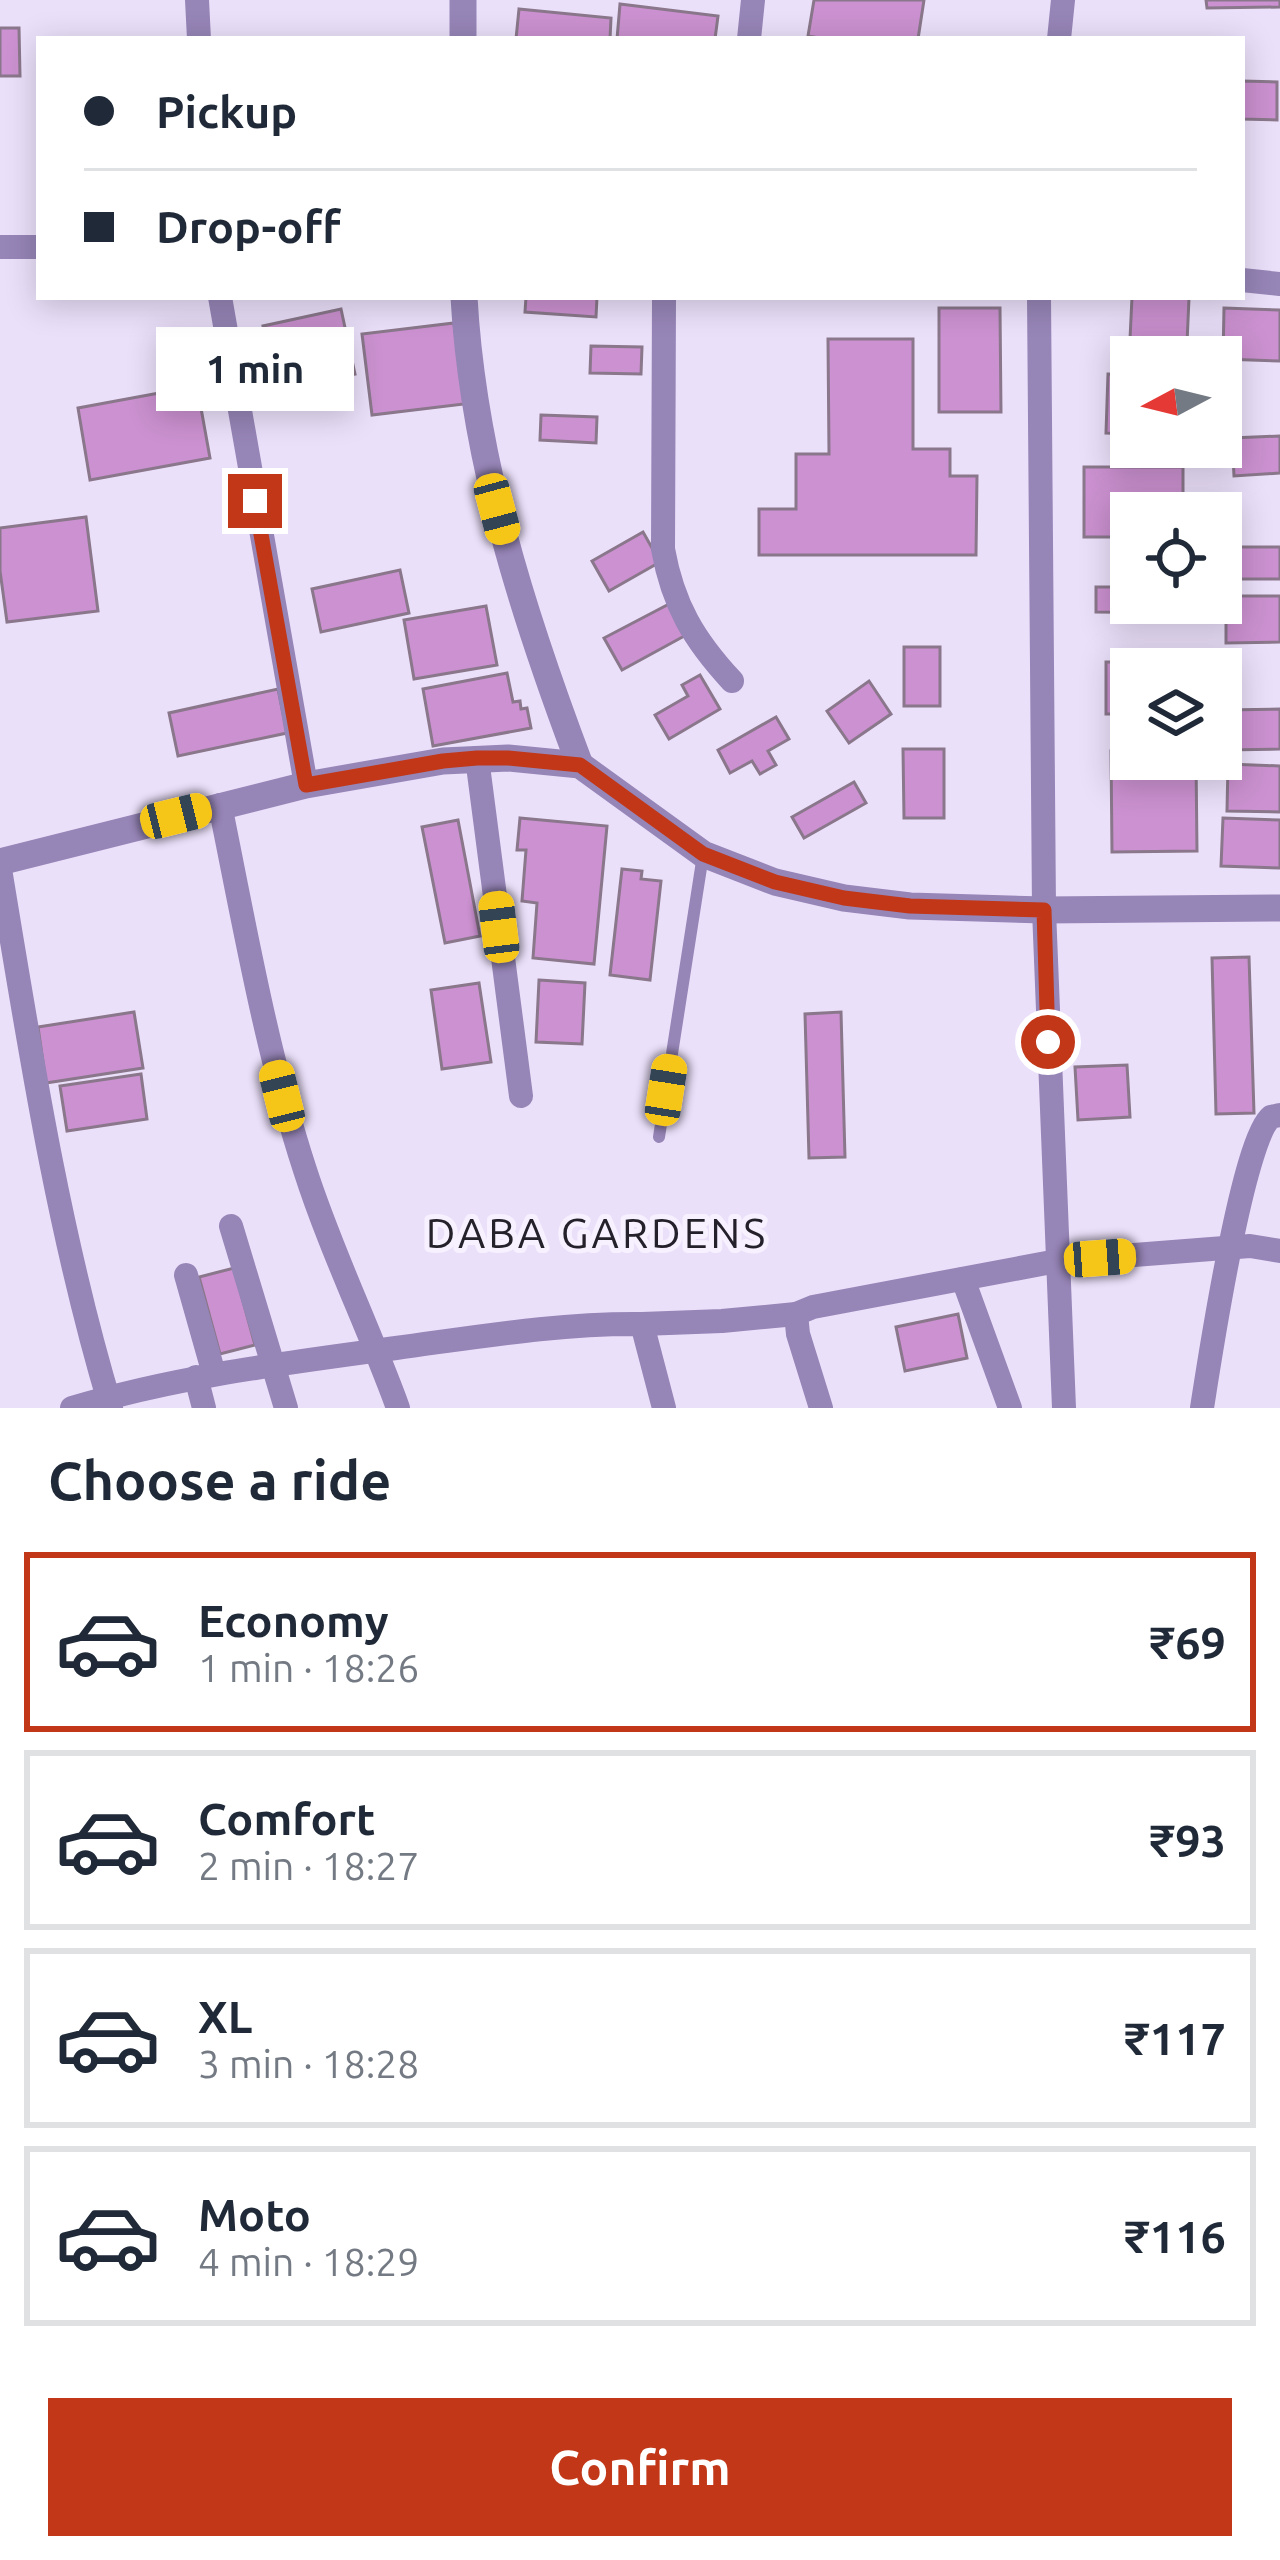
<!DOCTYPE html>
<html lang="en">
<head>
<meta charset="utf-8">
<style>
  :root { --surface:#fff; --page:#f2f2f3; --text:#1f2937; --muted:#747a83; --line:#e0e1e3; --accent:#c13717 }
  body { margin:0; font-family:Ubuntu,sans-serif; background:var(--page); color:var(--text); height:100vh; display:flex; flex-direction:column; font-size:45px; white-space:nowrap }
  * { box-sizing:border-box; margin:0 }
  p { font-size:39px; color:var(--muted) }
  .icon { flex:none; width:66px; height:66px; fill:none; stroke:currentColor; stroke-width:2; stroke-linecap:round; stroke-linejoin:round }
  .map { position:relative; height:1408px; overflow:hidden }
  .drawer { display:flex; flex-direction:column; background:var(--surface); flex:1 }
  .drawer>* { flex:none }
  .hud { position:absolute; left:36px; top:36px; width:1209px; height:264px; border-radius:0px; box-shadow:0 6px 30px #0003; display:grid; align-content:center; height:264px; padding:0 48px; background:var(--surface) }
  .needle { width:78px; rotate:263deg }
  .tools { position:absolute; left:1110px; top:336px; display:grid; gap:24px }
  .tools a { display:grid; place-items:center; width:132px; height:132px; border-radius:0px; background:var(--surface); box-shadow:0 6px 30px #0003; font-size:60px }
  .end { position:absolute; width:54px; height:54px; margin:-27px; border:15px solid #c13717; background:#fff; box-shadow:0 0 0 6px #fff }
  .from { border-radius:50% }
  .bubble { position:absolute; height:84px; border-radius:0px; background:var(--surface); box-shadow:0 6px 30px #0003; font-size:39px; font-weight:700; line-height:84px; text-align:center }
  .car { position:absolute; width:36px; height:72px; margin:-36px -18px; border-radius:15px; box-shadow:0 0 9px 3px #0007; background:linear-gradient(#f5c518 24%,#345 0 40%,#f5c518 0 76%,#345 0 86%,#f5c518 0) }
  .hud b { display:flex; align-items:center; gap:42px; height:114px; font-size:45px }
  .hud b+b { border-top:3px solid var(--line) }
  .hud i { width:30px; height:30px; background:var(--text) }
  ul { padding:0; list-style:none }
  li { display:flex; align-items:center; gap:36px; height:180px; margin:0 24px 18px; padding:0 24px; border:6px solid var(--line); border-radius:0px }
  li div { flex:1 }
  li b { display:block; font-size:45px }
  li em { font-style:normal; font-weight:700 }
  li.selected { border-color:var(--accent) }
  li>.icon { width:108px; height:108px; stroke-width:1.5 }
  h2 { padding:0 48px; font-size:54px; line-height:144px }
  .button { display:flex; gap:24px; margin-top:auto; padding:24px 48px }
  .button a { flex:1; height:138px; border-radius:0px; background:var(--accent); color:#fff; font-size:48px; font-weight:700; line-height:138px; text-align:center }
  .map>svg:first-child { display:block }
</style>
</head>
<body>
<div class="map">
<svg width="1280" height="1408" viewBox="0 0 1280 1408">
  <rect width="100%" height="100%" fill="#ebe0fa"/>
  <g fill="#cb91d0" stroke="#8a778b" stroke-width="3">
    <polygon points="814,0 924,0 918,39 825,39 808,36"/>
    <polygon points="1206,0 1280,0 1280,7 1207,8"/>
    <polygon points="620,4 718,16 715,39 617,39"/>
    <polygon points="519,9 611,18 610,39 516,39"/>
    <polygon points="0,28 19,28 20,76 0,76"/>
    <polygon points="1242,81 1277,82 1277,120 1242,119"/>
    <polygon points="526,297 597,297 596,317 525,312"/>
    <polygon points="1132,297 1189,298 1187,343 1130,339"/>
    <polygon points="939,308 1000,308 1001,412 939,412"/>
    <polygon points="1224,308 1280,310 1280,361 1223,359"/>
    <polygon points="341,309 355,374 277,391 263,326"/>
    <polygon points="454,323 464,404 372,415 362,334"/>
    <polygon points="828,339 913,339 913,449 950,449 950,476 977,476 976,555 759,555 759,509 796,509 796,454 829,454"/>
    <polygon points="591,346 642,347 641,374 590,373"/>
    <polygon points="1108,374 1131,375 1131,434 1106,433"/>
    <polygon points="197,386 210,458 90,480 78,408"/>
    <polygon points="541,415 597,417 596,443 540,440"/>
    <polygon points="1280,436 1280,473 1234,476 1232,438"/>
    <polygon points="1084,467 1183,467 1183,513 1131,513 1131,537 1084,537"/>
    <polygon points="86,517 98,611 7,622 0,571 0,528"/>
    <polygon points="643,532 660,562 609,591 592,561"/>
    <rect x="1226" y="547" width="54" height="32"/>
    <polygon points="400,570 409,613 321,632 312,589"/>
    <polygon points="1096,587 1131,587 1131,603 1191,603 1191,613 1096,612"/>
    <polygon points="1226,596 1280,596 1280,642 1226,643"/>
    <polygon points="671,603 688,634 622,670 604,638"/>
    <polygon points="486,606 497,665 414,679 404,620"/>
    <rect x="904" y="647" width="36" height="59"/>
    <polygon points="1106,662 1185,662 1185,669 1131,669 1131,714 1106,714"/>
    <polygon points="507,673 513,702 520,701 521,709 527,708 531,728 433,746 423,689"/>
    <polygon points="700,675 720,709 669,739 655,715 688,696 682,685"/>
    <polygon points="869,681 891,714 849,743 827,711"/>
    <polygon points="278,689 287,733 178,756 169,713"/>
    <polygon points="1280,709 1280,749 1225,750 1224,710"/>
    <polygon points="776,717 789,739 768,751 776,765 760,774 752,761 730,773 718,750"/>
    <polygon points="903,749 944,749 944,818 904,818"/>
    <polygon points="1111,751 1131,751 1131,759 1196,759 1197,851 1112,852"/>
    <polygon points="1228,764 1280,766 1280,812 1227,811"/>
    <polygon points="854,782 866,803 804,838 792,817"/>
    <polygon points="520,818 607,826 594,964 533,958 537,903 522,901 526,850 517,850"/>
    <polygon points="1223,818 1280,820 1280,868 1221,866"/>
    <polygon points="458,820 480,936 445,943 422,827"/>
    <polygon points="622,869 642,871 641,879 661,881 650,980 610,975"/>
    <polygon points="1249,957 1254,1113 1216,1114 1212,958"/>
    <polygon points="539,980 585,983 582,1044 536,1042"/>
    <polygon points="479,983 491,1062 442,1069 431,990"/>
    <polygon points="134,1012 143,1068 46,1083 38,1027"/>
    <polygon points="841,1012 845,1157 809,1158 805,1014"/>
    <polygon points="1127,1065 1130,1117 1078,1120 1075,1067"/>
    <polygon points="141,1074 147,1119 67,1131 60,1086"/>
    <polygon points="234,1268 255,1345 220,1354 199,1277"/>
    <polygon points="958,1314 967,1358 905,1371 896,1327"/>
  </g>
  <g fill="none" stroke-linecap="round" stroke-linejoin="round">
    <polyline stroke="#9685b7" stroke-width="12" points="659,1137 703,855"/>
    <g stroke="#9685b7" stroke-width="24">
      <polyline points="197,0 199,39"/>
      <polyline points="749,39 753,0"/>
      <polyline points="1059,39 1063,0"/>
      <polyline points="0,247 39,247"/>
      <polyline points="1242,280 1280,284"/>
      <polyline points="220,297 306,785"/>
      <path d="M664,297L663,549C673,605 694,640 732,681"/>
      <polyline points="1039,297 1044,910 1064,1408"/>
      <polyline points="477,758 521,1096"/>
      <path d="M220,805C245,928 266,1050 305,1170C331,1251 369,1328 398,1408"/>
      <path d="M0,869C30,1050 58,1232 111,1408"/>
      <polyline points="231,1226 286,1408"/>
      <polyline points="186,1275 214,1374"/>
      <polyline points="963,1279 1010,1408"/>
      <polyline points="642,1324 722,1321 796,1314"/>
      <polyline points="196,1377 204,1408"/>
      <path d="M72,1408C178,1376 287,1363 396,1348C478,1337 559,1323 642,1324L664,1408"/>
      <polyline points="821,1408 798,1334 796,1314 813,1307 1057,1261 1250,1246 1280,1251"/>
      <path d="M1202,1408C1209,1363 1243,1139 1271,1117C1274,1116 1277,1116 1280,1115"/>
    </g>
    <g stroke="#9685b7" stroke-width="27">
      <polyline points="463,39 463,0"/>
      <path d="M464,297C473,459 523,614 580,765"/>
      <polyline points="0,862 306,785 443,761 508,758 580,765 703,854 775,882 844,898 910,906 1044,910 1280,908"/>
    </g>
  </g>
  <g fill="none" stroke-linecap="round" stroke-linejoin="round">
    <polyline stroke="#c13717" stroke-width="15" points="255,501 306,785 443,761 477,758 508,758 580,765 703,854 775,882 844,898 910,906 1044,910 1048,1042"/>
  </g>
  <g text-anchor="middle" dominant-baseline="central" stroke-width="10" stroke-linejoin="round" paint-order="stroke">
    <g font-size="42" letter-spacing="3" fill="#25212a" stroke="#f6f0ff">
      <text x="597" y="1232">DABA GARDENS</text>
    </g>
  </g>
</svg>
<div class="tools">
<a><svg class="needle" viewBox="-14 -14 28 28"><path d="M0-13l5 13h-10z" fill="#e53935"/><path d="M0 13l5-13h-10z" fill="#747a83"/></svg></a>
<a><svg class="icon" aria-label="locate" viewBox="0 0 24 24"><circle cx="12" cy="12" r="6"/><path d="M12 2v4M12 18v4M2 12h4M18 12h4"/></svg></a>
<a><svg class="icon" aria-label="layers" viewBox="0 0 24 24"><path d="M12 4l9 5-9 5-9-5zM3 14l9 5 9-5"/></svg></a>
</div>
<i class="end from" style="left:1048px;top:1042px"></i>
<i class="end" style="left:255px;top:501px"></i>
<div class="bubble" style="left:156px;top:327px;width:198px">1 min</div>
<i class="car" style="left:497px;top:509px;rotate:165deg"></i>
<i class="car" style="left:176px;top:816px;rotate:76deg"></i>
<i class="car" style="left:499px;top:927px;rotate:353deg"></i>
<i class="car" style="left:666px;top:1090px;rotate:9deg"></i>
<i class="car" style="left:282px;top:1096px;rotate:346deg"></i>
<i class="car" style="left:1100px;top:1258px;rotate:86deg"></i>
<div class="hud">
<b><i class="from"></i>Pickup</b>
<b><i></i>Drop-off</b>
</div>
</div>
<section class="drawer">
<h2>Choose a ride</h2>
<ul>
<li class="selected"><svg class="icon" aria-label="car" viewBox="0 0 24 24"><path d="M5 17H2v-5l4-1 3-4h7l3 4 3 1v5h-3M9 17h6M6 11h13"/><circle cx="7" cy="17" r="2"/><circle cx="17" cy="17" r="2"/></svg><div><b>Economy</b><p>1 min · 18:26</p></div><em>₹69</em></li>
<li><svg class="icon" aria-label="car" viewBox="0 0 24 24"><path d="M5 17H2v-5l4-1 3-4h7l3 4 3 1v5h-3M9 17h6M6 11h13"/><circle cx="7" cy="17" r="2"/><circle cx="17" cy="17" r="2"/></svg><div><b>Comfort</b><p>2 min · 18:27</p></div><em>₹93</em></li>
<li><svg class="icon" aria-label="car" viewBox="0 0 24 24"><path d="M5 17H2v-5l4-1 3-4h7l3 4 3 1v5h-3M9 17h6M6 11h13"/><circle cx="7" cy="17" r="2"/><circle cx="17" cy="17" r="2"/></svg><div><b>XL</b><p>3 min · 18:28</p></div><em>₹117</em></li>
<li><svg class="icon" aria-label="car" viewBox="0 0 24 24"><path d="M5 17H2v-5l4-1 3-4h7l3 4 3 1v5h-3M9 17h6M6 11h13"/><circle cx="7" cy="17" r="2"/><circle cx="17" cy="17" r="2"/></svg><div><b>Moto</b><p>4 min · 18:29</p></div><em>₹116</em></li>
</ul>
<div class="button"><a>Confirm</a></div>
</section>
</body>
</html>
